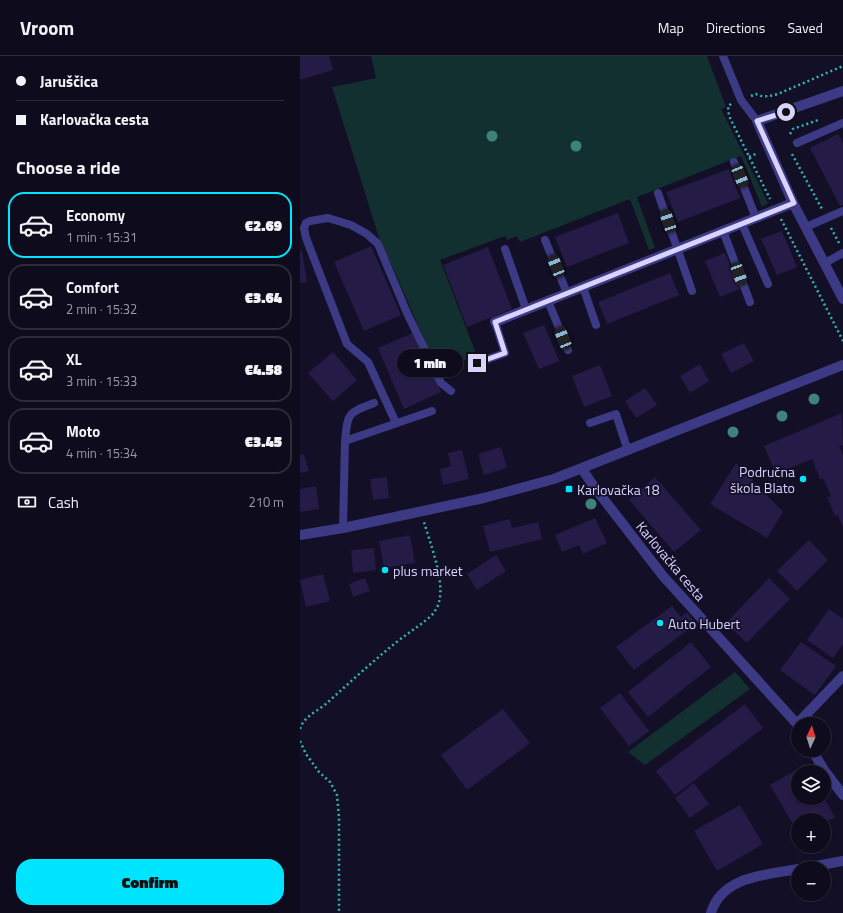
<!DOCTYPE html>
<html lang="en">
<head>
<meta charset="utf-8">
<style>
  :root { --surface:#0e0b1c; --page:#1c1929; --text:#f1f3f6; --muted:#9b9ba3; --line:#2e2b3b; --accent:#00e5ff }
  body { margin:0; font-family:"Titillium Web",sans-serif; background:var(--page); color:var(--text); height:100vh; display:flex; flex-direction:column; font-size:15px; white-space:nowrap }
  * { box-sizing:border-box; margin:0 }
  p { font-size:13px; color:var(--muted) }
  .icon { flex:none; width:22px; height:22px; fill:none; stroke:currentColor; stroke-width:2; stroke-linecap:round; stroke-linejoin:round }
  .map { position:relative; flex:1; overflow:hidden }
  .panel { display:flex; flex-direction:column; background:var(--surface); width:300px }
  .panel>* { flex:none }
  .hud { display:grid; align-content:center; height:88px; padding:0 16px; background:var(--surface) }
  .needle { width:26px; rotate:4deg }
  .buttons { position:absolute; left:491px; top:661px; display:grid; gap:8px }
  .buttons a { display:grid; place-items:center; width:40px; height:40px; border-radius:50%; background:var(--surface); box-shadow:0 1px 3px #0004,0 0 0 1px var(--line); font-size:20px }
  .end { position:absolute; width:18px; height:18px; margin:-9px; border:5px solid #d9d4ff; background:#111; box-shadow:0 0 0 2px #111 }
  .from { border-radius:50% }
  .bubble { position:absolute; height:28px; border-radius:14px; background:var(--surface); box-shadow:0 1px 3px #0004,0 0 0 1px var(--line); font-size:13px; font-weight:800; line-height:28px; text-align:center }
  .car { position:absolute; width:12px; height:24px; margin:-12px -6px; border-radius:5px; box-shadow:0 0 3px 1px #0007; background:linear-gradient(#222 24%,#8ab4d8 0 40%,#222 0 76%,#8ab4d8 0 86%,#222 0) }
  .hud b { display:flex; align-items:center; gap:14px; height:38px; font-size:15px }
  .hud b+b { border-top:1px solid var(--line) }
  .hud i { width:10px; height:10px; background:var(--text) }
  ul { padding:0; list-style:none }
  li { display:flex; align-items:center; gap:12px; height:66px; margin:0 8px 6px; padding:0 8px; border:2px solid var(--line); border-radius:16px }
  li div { flex:1 }
  li b { display:block; font-size:15px }
  li em { font-style:normal; font-weight:800 }
  li.on { border-color:var(--accent) }
  li>.icon { width:36px; height:36px; stroke-width:1.5 }
  h2 { padding:0 16px; font-size:18px; line-height:48px }
  .pay { display:flex; align-items:center; gap:10px; height:44px; padding:0 16px; font-size:15px }
  .pay p { margin-inline-start:auto }
  .button { display:flex; gap:8px; margin-top:auto; padding:8px 16px }
  .button a { flex:1; height:46px; border-radius:16px; background:var(--accent); color:#111; font-size:16px; font-weight:800; line-height:46px; text-align:center }
  header { display:flex; align-items:center; gap:24px; box-sizing:border-box; height:56px; padding:0 20px; background:var(--surface); border-bottom:1px solid var(--line) }
  header strong { font-size:19px }
  nav { display:flex; gap:22px; margin-inline-start:auto; font-size:14px }
  main { display:flex; flex:1; min-height:0 }
  .map>svg:first-child { display:block }
</style>
</head>
<body>
<header>
<strong>Vroom</strong>
<nav><a>Map</a><a>Directions</a><a>Saved</a></nav>
</header>
<main>
<section class="panel">
<div class="hud">
<b><i class="from"></i>Jaruščica</b>
<b><i></i>Karlovačka cesta</b>
</div>
<h2>Choose a ride</h2>
<ul>
<li class="on"><svg class="icon" aria-label="car" viewBox="0 0 24 24"><path d="M5 17H2v-5l4-1 3-4h7l3 4 3 1v5h-3M9 17h6M6 11h13"/><circle cx="7" cy="17" r="2"/><circle cx="17" cy="17" r="2"/></svg><div><b>Economy</b><p>1 min · 15:31</p></div><em>€2.69</em></li>
<li><svg class="icon" aria-label="car" viewBox="0 0 24 24"><path d="M5 17H2v-5l4-1 3-4h7l3 4 3 1v5h-3M9 17h6M6 11h13"/><circle cx="7" cy="17" r="2"/><circle cx="17" cy="17" r="2"/></svg><div><b>Comfort</b><p>2 min · 15:32</p></div><em>€3.64</em></li>
<li><svg class="icon" aria-label="car" viewBox="0 0 24 24"><path d="M5 17H2v-5l4-1 3-4h7l3 4 3 1v5h-3M9 17h6M6 11h13"/><circle cx="7" cy="17" r="2"/><circle cx="17" cy="17" r="2"/></svg><div><b>XL</b><p>3 min · 15:33</p></div><em>€4.58</em></li>
<li><svg class="icon" aria-label="car" viewBox="0 0 24 24"><path d="M5 17H2v-5l4-1 3-4h7l3 4 3 1v5h-3M9 17h6M6 11h13"/><circle cx="7" cy="17" r="2"/><circle cx="17" cy="17" r="2"/></svg><div><b>Moto</b><p>4 min · 15:34</p></div><em>€3.45</em></li>
</ul>
<div class="pay"><svg class="icon" aria-label="cash" viewBox="0 0 24 24"><path d="M3 7h18v10H3z"/><circle cx="12" cy="12" r="2"/></svg>Cash<p>210 m</p></div>
<div class="button"><a>Confirm</a></div>
</section>
<div class="map">
<svg width="543" height="857" viewBox="0 0 543 857">
  <rect width="100%" height="100%" fill="#130f26"/>
  <g fill="#12302f">
    <polygon points="71,0 407,0 426,51 421,53 468,147 462,151 441,100 337,141 355,192 349,194 330,143 220,186 217,180 207,184 205,180 140,204 177,300 137,313 94,214 80,185 32,31 76,22"/>
    <polygon points="435,616 450,633 345,709 328,696"/>
  </g>
  <g fill="#241b47">
    <polygon points="0,0 29,0 33,14 0,24"/>
    <polygon points="538,78 543,87 543,149 540,150 510,92"/>
    <polygon points="429,113 440,142 378,166 366,136"/>
    <polygon points="318,157 329,187 267,211 255,181"/>
    <polygon points="482,175 497,211 477,219 461,183"/>
    <polygon points="71,190 101,259 64,275 34,206"/>
    <polygon points="188,191 212,253 167,271 143,209"/>
    <polygon points="2,194 7,226 0,227 0,195"/>
    <polygon points="425,197 440,233 420,241 405,205"/>
    <polygon points="370,217 379,239 307,268 298,246"/>
    <polygon points="244,269 259,305 239,313 223,277"/>
    <polygon points="115,276 141,336 104,353 78,292"/>
    <polygon points="444,287 454,305 431,317 421,298"/>
    <polygon points="33,296 57,324 33,345 8,317"/>
    <polygon points="400,308 409,325 390,337 380,320"/>
    <polygon points="300,309 312,340 284,351 272,320"/>
    <polygon points="345,332 357,349 336,362 325,345"/>
    <polygon points="542,357 543,389 539,390 543,399 543,471 538,459 535,460 527,441 531,440 523,422 520,423 512,403 476,418 464,390"/>
    <polygon points="201,391 207,412 184,419 178,398"/>
    <polygon points="162,394 169,423 143,429 140,413 151,410 148,397"/>
    <polygon points="4,398 9,415 0,417 0,399"/>
    <polygon points="436,407 483,456 467,482 410,448"/>
    <polygon points="87,421 89,442 73,444 70,423"/>
    <polygon points="355,421 401,474 374,496 329,444"/>
    <polygon points="16,430 19,453 0,456 0,433"/>
    <polygon points="295,462 307,487 283,498 279,489 262,496 255,479"/>
    <polygon points="210,463 212,472 238,466 242,483 190,496 183,470"/>
    <polygon points="110,479 115,507 84,512 79,485"/>
    <polygon points="509,484 528,504 497,535 477,515"/>
    <polygon points="74,492 76,514 53,517 51,494"/>
    <polygon points="196,499 206,515 177,534 167,518"/>
    <polygon points="23,518 30,545 6,551 0,524"/>
    <polygon points="65,522 70,535 53,541 49,528"/>
    <polygon points="469,522 490,543 447,587 426,567"/>
    <polygon points="372,550 381,561 387,556 396,568 334,614 316,591"/>
    <polygon points="529,553 543,563 543,588 533,602 507,584"/>
    <polygon points="391,586 411,611 348,661 328,636"/>
    <polygon points="501,586 536,610 515,639 480,614"/>
    <polygon points="320,637 349,675 329,690 300,652"/>
    <polygon points="445,648 463,672 375,739 356,715"/>
    <polygon points="203,653 230,687 167,734 141,699"/>
    <polygon points="505,709 509,716 498,716 498,742 524,742 535,761 524,767 524,764 498,764 498,777 470,729"/>
    <polygon points="394,727 409,748 390,762 375,742"/>
    <polygon points="440,749 463,788 417,815 394,775"/>
  </g>
  <g fill="none" stroke-linecap="round" stroke-linejoin="round">
    <g stroke="#2fb8b0" stroke-width="2.5" stroke-dasharray="2 3" stroke-linecap="butt">
      <path d="M451,40L456,38C463,42 470,40 478,38L543,10"/>
      <polyline points="431,48 428,50 429,60 470,143"/>
      <polyline points="490,78 493,73 518,64"/>
      <polyline points="492,98 522,153"/>
      <polyline points="449,101 458,97"/>
      <polyline points="481,163 543,285"/>
      <polyline points="531,172 539,187"/>
      <path d="M0,673C3,661 18,655 27,647C49,627 71,607 93,589C106,578 120,570 132,559C135,555 138,551 139,546C145,525 130,487 124,466"/>
      <polyline points="0,685 6,698 19,716 30,726 37,739 39,761 39,857"/>
    </g>
    <g stroke="#3d3a85" stroke-width="8">
      <polyline points="423,0 441,44 457,65"/>
      <polyline points="497,87 543,67"/>
      <polyline points="434,106 456,162"/>
      <polyline points="358,137 392,235"/>
      <polyline points="442,168 468,228"/>
      <polyline points="506,171 543,155"/>
      <polyline points="423,175 450,246"/>
      <polyline points="245,184 267,237"/>
      <polyline points="205,193 226,253"/>
      <polyline points="525,207 543,197"/>
      <polyline points="283,231 296,269"/>
      <polyline points="248,245 268,294"/>
      <polyline points="177,307 205,297 195,266"/>
      <polyline points="96,367 68,306 47,288 6,182 4,172 6,167 10,165 28,162 51,169 67,178 78,188 107,257 141,327 151,335"/>
      <polyline points="290,367 316,358 328,395"/>
      <path d="M45,385C48,357 47,357 74,347"/>
      <polyline points="43,472 45,385 132,355"/>
    </g>
    <g stroke="#3d3a85" stroke-width="10">
      <polyline points="543,35 457,65 493,147 543,243"/>
      <polyline points="195,266 493,147"/>
      <polyline points="282,413 295,432 363,520 497,668 543,620"/>
      <polyline points="512,694 524,714 543,739"/>
      <polyline points="505,812 543,805"/>
      <path d="M411,857C422,820 466,819 498,813"/>
    </g>
    <polyline stroke="#3d3a85" stroke-width="10" points="0,479 43,472 184,442 254,423 543,309"/>
  </g>
  <g fill="#3d827b">
    <circle cx="192" cy="80" r="5.5"/>
    <circle cx="276" cy="90" r="5.5"/>
    <circle cx="514" cy="343" r="5.5"/>
    <circle cx="482" cy="360" r="5.5"/>
    <circle cx="433" cy="376" r="5.5"/>
    <circle cx="291" cy="448" r="5.5"/>
  </g>
  <g fill="none" stroke-linecap="round" stroke-linejoin="round">
    <polyline stroke="#d9d4ff" stroke-width="5" points="177,307 205,297 195,266 494,147 457,65 486,56"/>
  </g>
  <g fill="#00e5ff" stroke="#130f26" stroke-width="1.5">
    <circle cx="503" cy="423" r="4"/>
    <rect x="265" y="429" width="8" height="8" rx="2"/>
    <circle cx="85" cy="514" r="4"/>
    <circle cx="360" cy="567" r="4"/>
  </g>
  <g text-anchor="middle" dominant-baseline="central" stroke-width="3.5" stroke-linejoin="round" paint-order="stroke">
    <g font-size="14" fill="#d9d4ff" stroke="#130f26" text-anchor="start">
      <text x="495" y="415" text-anchor="end">Područna<tspan x="495" dy="16">škola Blato</tspan></text>
      <text x="277" y="433">Karlovačka 18</text>
      <text x="93" y="514">plus market</text>
      <text x="368" y="567">Auto Hubert</text>
    </g>
    <g font-size="14" fill="#d9d4ff" stroke="#130f26">
      <text transform="translate(371 505) rotate(50)">Karlovačka cesta</text>
    </g>
  </g>
</svg>
<div class="buttons">
<a><svg class="needle" viewBox="-14 -14 28 28"><path d="M0-13l5 13h-10z" fill="#e53935"/><path d="M0 13l5-13h-10z" fill="#9b9ba3"/></svg></a>
<a><svg class="icon" aria-label="layers" viewBox="0 0 24 24"><path d="M12 4l9 5-9 5-9-5zM3 14l9 5 9-5"/></svg></a>
<a>+</a>
<a>−</a>
</div>
<i class="end from" style="left:486px;top:56px"></i>
<i class="end" style="left:177px;top:307px"></i>
<div class="bubble" style="left:97px;top:293px;width:66px">1 min</div>
<i class="car" style="left:440px;top:120px;rotate:158deg"></i>
<i class="car" style="left:368px;top:165px;rotate:341deg"></i>
<i class="car" style="left:256px;top:210px;rotate:338deg"></i>
<i class="car" style="left:439px;top:218px;rotate:160deg"></i>
<i class="car" style="left:263px;top:282px;rotate:338deg"></i>
</div>
</main>
</body>
</html>
